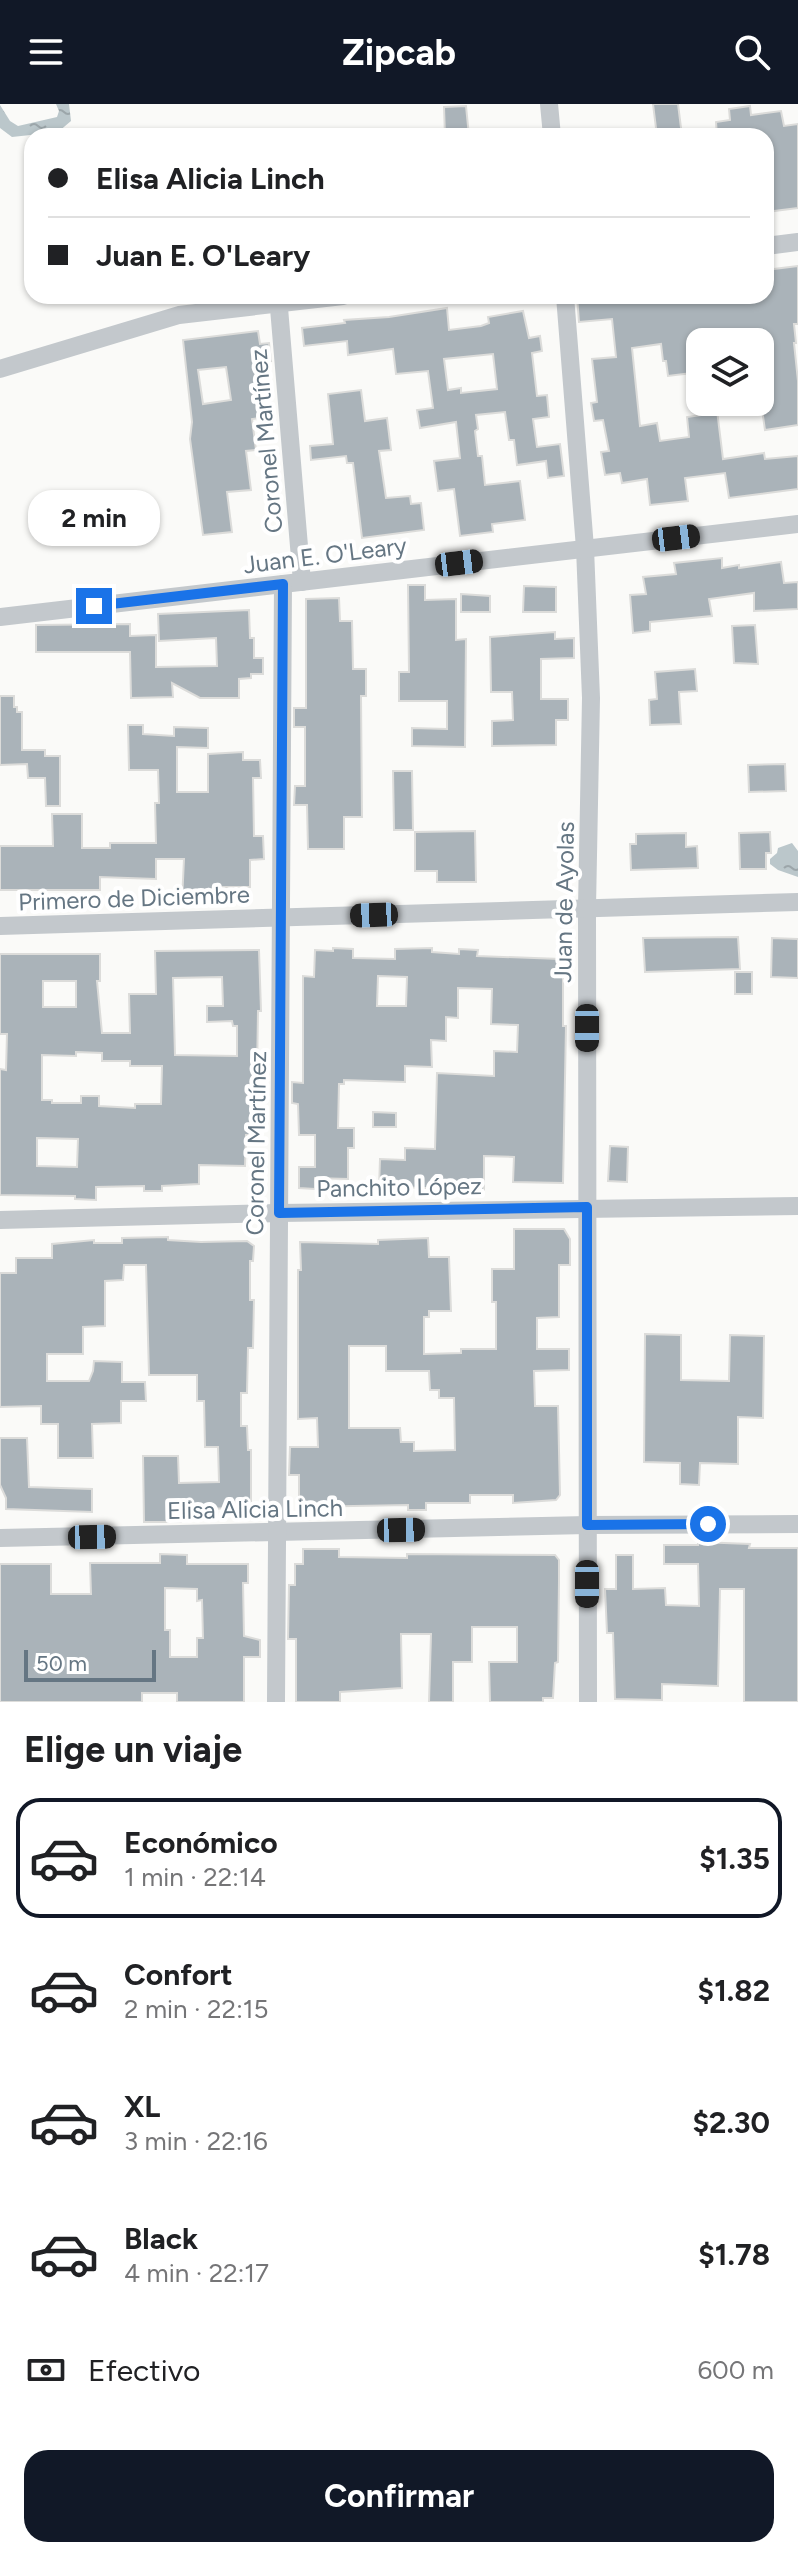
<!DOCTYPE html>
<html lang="es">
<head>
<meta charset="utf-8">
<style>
  :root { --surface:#fff; --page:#f2f2f2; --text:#202124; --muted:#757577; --line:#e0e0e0; --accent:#111827 }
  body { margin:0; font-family:Figtree,sans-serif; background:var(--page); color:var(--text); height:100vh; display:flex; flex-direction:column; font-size:30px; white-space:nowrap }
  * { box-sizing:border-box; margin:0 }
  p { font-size:26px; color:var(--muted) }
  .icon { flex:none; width:44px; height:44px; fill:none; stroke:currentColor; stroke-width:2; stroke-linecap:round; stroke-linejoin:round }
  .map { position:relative; height:1598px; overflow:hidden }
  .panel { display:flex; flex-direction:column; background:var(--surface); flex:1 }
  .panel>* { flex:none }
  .hud { position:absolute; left:24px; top:24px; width:750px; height:176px; border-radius:24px; box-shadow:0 2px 6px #0004; display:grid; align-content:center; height:176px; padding:0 24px; background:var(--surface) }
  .fabs { position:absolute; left:686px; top:224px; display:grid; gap:16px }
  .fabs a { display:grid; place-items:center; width:88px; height:88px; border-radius:16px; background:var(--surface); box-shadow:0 2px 6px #0004; font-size:40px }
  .scale { position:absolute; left:24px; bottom:20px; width:132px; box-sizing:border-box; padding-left:8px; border:4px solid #657683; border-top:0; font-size:22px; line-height:28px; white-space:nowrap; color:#657683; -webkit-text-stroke:6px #fff; paint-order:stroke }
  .end { position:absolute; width:36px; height:36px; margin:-18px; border:10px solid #1a73e8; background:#fff; box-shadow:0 0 0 4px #fff }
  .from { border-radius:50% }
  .bubble { position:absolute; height:56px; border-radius:24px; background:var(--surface); box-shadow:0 2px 6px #0004; font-size:26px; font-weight:700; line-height:56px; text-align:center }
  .car { position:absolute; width:24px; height:48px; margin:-24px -12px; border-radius:10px; box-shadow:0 0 6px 2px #0007; background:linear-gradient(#222 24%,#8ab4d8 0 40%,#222 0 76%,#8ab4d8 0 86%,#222 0) }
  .hud b { display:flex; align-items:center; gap:28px; height:76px; font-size:30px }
  .hud b+b { border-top:2px solid var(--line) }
  .hud i { width:20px; height:20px; background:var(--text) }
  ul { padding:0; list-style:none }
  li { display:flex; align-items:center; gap:24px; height:120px; margin:0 16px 12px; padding:0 8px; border:4px solid transparent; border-radius:24px }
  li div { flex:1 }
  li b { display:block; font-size:30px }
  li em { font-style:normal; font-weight:700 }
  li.active { border-color:var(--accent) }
  li>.icon { width:72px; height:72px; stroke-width:1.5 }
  h2 { padding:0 24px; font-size:36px; line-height:96px }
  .pay { display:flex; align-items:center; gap:20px; height:88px; padding:0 24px; font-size:30px }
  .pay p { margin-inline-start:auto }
  .action { display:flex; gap:16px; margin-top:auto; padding:16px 24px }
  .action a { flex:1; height:92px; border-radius:24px; background:var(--accent); color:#fff; font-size:32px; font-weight:700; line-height:92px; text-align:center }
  header { display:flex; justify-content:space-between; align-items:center; height:104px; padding:0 24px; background:var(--accent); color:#fff; font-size:36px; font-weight:700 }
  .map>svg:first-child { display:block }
</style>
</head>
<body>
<header><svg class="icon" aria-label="menu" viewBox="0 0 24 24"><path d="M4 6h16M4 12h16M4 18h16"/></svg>Zipcab<svg class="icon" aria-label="search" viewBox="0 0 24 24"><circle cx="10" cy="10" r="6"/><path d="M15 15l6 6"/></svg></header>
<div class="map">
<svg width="798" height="1598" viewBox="0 0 798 1598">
  <defs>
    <pattern id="water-ripples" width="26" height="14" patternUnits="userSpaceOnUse" patternTransform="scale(2)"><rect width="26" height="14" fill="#bbc7cb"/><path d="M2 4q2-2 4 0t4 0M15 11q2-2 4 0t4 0" fill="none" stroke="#9ca6aa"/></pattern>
  </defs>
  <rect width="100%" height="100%" fill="#fafaf8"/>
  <g fill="url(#water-ripples)">
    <polygon points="56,0 69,0 71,17 58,28 12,33 0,24 0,1 10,17 18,22 57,13 59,7"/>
    <polygon points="792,739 798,747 798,773 778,766 770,760 770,755 777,749 778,744"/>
  </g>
  <g fill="#aab3b9" stroke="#dcdcda" stroke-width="2" fill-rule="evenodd">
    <polygon points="653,0 678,0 682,32 657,32"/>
    <polygon points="466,2 469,32 445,32 444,3"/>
    <polygon points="750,2 751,11 781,7 784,22 798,20 798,104 766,108 766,32 717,32 716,18 730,16 729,5"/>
    <polygon points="798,162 798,220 794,220 796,239 794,239 798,277 798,321 765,326 760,292 760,238 700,238 700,268 668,272 666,257 663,257 661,240 632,244 640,322 657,319 660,337 689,333 687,313 702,311 700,298 716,298 723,355 764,349 765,355 798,352 798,385 729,394 725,369 685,374 688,397 650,401 647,375 622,379 620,369 605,371 601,348 609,347 603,316 594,317 591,299 597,298 592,255 616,253 612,215 579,218 577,192 766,192 766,166"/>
    <path d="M447,204L449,226L481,222L489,219L488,213L523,207L529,234L540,232L542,247L532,249L537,292L547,291L549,313L533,315L537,343L560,340L564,372L548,374L546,357L517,361L514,336H509L505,308L476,311L478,325L475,327L478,352H482L485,381L520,377L525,416L492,420L493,428L460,432L454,385L438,387L434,357L460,354L456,318L420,324L417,306L433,304L428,267L396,270L393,245L348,251L347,237L304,242L302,224L345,219L344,216L389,213ZM493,250L497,285L461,289V284L448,286L444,255Z"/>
    <path d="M258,227L260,240L269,239L271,257H265L268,284L257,286L260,314L252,315L256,346L246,347L251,386L227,388L232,428L203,431L190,335L192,318L183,236ZM226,263L231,296L203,300L198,266Z"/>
    <polygon points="361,286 365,317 387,314 391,346 379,347 386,394 410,392 411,400 421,399 424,426 362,434 353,359 347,359 346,352 311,356 310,342 333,340 328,290"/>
    <polygon points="722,454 722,464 739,461 739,464 781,458 784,479 798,478 798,505 754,507 754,489 709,495 712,512 650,518 650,527 633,529 630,491 646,490 643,473 676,470 674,459"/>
    <polygon points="408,481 425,481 425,496 456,495 456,536 466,535 465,643 412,642 412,624 447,625 447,597 399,597 399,568 409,568"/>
    <polygon points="524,482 556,483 556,508 523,508"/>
    <polygon points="461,490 490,492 490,508 461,508"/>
    <polygon points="339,494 340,517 352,517 353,565 366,565 366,592 361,592 362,713 344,713 344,745 308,745 307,701 294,701 295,682 305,682 305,623 294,623 294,604 306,604 306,495"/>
    <polygon points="249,506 250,534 254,534 254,554 263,554 263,570 251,570 251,574 239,575 239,594 200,594 172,579 173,593 131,594 130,548 36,548 36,521 130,520 130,532 156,531 156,563 217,562 216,534 159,537 158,510"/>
    <polygon points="755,521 758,560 734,559 732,522"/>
    <polygon points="555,528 555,535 574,534 574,554 541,555 541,595 568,595 568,616 556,616 556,641 492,642 492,617 513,616 512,588 491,588 490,533"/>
    <polygon points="695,565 697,587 679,588 681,620 650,621 649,596 657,595 655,568"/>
    <polygon points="0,592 14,592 14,603 17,603 17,608 22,608 22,646 45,646 45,652 60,652 60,702 46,702 45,674 28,674 27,660 0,661"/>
    <polygon points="128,621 143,621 143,630 174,632 174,623 208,624 208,644 177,643 177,688 208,688 208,650 243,648 243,656 260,656 261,674 253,674 254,732 263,732 264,755 250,756 250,783 222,783 216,792 216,797 182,797 184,755 156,755 156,775 100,773 100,786 0,786 0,742 53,742 52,710 82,710 82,744 110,744 110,739 156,739 155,699 159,699 158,666 129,666"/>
    <polygon points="785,660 786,687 749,688 748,661"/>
    <polygon points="393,667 412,667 413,726 394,726"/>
    <polygon points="475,727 476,778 437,778 437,767 415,767 415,728"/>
    <polygon points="770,728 771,749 766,749 766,765 740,765 739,729"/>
    <polygon points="686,729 686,743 697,742 698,764 631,766 630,740 636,740 636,730"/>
    <polygon points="738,833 740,865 645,868 643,834"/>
    <polygon points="772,834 798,835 798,874 771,873"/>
    <path d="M333,844L353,845V854L395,855V845L432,844V848L459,850V845L478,846L477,852L560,855L559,867L563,868V922H566L563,1079L513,1078L514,1053L484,1052V1086L396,1083V1086L379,1085L380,1055L405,1056V1044L435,1045L437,969L494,972V947L517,948L518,921L491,920L492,885L458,884V914L446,913V937L431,936L432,963L405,962V978L344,976V980H339L338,1024H354V1044H348V1075L315,1074V1085L299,1084V1063H315V1031H299L298,1000L292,999V978L303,979V872L314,873L315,846L333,847ZM378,872L407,873L406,902H377Z"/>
    <path d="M259,846L261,907H258L256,1031H246L245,1062L199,1061V1080L162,1082V1087H144V1082L96,1083V1096L75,1095V1092L0,1091V965L6,966L7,930H0V850H100V877H97L102,929H130L129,890H156L155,847ZM222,873L223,902H207V918L232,917L233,922H237V952L175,951L173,874ZM43,877H76V903H43ZM76,948L102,949V957H130V962H162L161,1000H135V1004L99,1002V992H81V999H52V996H42V951L76,952ZM37,1034L78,1035L77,1063L37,1062Z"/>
    <rect x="735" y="868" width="17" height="22"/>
    <polygon points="373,1008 396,1009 396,1023 373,1023"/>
    <polygon points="610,1042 628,1043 627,1078 608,1077"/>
    <path d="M514,1125H564L570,1135V1161H559V1213L537,1214V1245H569V1266L534,1267L535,1302H558L560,1391L556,1396L513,1399V1391H470V1399H426V1406H408V1401L299,1403V1371H289L290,1343H318L317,1314L298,1315V1166H301L300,1138L378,1140V1136L428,1134L429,1153H449L451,1207H429V1213H424V1250L461,1249V1245H496V1198H492V1165H514ZM349,1242H386V1267H429L430,1286H439V1294H454L455,1346L414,1347V1338H401L400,1324H349Z"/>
    <polygon points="168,1133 168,1136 201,1138 247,1137 254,1142 253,1157 250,1157 250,1196 254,1196 253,1244 248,1244 247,1289 241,1289 241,1322 247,1322 248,1346 251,1346 251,1404 192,1405 192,1410 181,1411 181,1418 144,1418 143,1352 178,1352 179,1379 219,1378 218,1343 205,1343 204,1297 197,1297 197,1271 149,1271 146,1161 124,1161 123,1176 105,1177 105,1222 83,1223 83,1250 47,1250 47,1277 89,1277 93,1267 94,1257 122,1258 122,1278 145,1278 146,1297 121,1297 121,1319 92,1320 93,1354 58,1354 58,1320 41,1320 41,1302 0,1303 0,1169 16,1169 16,1154 52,1154 52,1140 94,1136 94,1139 122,1139 122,1134"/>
    <polygon points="645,1230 681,1231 681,1276 729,1277 730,1231 764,1232 763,1314 738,1313 738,1360 700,1359 699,1381 680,1380 680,1359 644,1358"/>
    <polygon points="0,1334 27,1334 29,1383 92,1385 92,1408 6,1405 6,1394 0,1381"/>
    <polygon points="698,1438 750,1440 749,1444 798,1444 798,1598 744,1598 744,1485 720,1485 718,1582 662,1580 662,1596 615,1595 613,1529 607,1529 605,1485 616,1485 616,1451 633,1451 633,1485 665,1484 666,1501 699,1502 698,1460 664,1460 664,1441 698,1441"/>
    <polygon points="303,1445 339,1445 339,1453 407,1454 407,1450 555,1451 559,1456 559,1477 558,1558 555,1559 553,1594 543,1594 543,1598 490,1598 489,1558 517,1558 517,1523 472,1523 472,1558 453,1558 453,1598 429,1598 431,1530 401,1530 402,1584 340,1588 340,1598 296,1598 296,1535 288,1535 289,1481 295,1481 295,1460 303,1460"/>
    <path d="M160,1450L187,1451V1460H248V1479H243L244,1532L260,1536V1553H244V1598H177V1589H142V1598H0V1460H51V1490H91L90,1459H160ZM165,1484L197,1485V1497L202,1496L203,1534H197V1553H170V1526H165Z"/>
  </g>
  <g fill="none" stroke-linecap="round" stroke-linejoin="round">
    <g stroke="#c3c8cc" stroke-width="18">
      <polyline points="549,0 552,32"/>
      <polyline points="766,142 798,138"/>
      <polyline points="278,192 302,478"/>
      <polyline points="565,192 585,444 591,594 587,804 588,1598"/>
      <polyline points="0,265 179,211 343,192"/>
      <polyline points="0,513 798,420"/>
      <polyline points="0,822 798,798"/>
      <polyline points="0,1116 279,1109 798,1102"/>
      <polyline points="0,1434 587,1421 798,1420"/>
      <polyline points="276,1598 283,480"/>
    </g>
  </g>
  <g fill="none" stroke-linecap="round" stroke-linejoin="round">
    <polyline stroke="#1a73e8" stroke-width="10" points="94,502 283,480 279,1109 587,1103 587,1421 708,1420"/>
  </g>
  <g text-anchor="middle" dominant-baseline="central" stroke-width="8" stroke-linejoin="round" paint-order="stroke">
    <g font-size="24" fill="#657683" stroke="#fff">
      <text transform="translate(266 337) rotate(-95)">Coronel Martínez</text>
      <text transform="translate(325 451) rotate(-7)">Juan E. O'Leary</text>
      <text transform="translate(134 794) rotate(-2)">Primero de Diciembre</text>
      <text transform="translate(564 798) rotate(-89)">Juan de Ayolas</text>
      <text transform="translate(256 1039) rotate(-89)">Coronel Martínez</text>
      <text transform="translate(399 1083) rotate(-1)">Panchito López</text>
      <text transform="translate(255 1405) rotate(-1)">Elisa Alicia Linch</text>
    </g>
  </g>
</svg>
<div class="fabs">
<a><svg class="icon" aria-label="layers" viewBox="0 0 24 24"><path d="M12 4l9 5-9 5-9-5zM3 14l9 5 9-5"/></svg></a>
</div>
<div class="scale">50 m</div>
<i class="end from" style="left:708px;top:1420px"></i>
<i class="end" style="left:94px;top:502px"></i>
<div class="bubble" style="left:28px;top:386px;width:132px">2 min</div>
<i class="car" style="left:676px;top:434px;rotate:83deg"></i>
<i class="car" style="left:459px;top:459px;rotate:83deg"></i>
<i class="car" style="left:374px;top:811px;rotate:268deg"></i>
<i class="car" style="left:587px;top:924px;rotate:180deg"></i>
<i class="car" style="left:401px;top:1426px;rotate:89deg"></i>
<i class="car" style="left:92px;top:1433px;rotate:89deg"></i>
<i class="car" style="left:587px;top:1480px;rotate:180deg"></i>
<div class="hud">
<b><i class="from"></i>Elisa Alicia Linch</b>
<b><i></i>Juan E. O'Leary</b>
</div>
</div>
<section class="panel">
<h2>Elige un viaje</h2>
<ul>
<li class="active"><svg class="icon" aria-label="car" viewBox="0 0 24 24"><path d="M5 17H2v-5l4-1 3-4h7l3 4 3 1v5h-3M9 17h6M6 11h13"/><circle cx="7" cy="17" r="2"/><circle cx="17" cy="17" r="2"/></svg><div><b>Económico</b><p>1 min · 22:14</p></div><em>$1.35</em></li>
<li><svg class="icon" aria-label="car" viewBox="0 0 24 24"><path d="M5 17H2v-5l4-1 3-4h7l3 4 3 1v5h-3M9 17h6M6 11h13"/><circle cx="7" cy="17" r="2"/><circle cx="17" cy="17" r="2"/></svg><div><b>Confort</b><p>2 min · 22:15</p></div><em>$1.82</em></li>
<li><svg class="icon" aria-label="car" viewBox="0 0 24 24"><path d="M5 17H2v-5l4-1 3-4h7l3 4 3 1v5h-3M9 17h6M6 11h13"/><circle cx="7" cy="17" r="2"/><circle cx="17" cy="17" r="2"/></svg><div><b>XL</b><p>3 min · 22:16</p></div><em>$2.30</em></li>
<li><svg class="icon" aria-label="car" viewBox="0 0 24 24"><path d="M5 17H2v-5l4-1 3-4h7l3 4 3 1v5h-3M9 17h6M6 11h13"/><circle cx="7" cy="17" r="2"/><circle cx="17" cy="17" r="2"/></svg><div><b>Black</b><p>4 min · 22:17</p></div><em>$1.78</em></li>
</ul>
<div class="pay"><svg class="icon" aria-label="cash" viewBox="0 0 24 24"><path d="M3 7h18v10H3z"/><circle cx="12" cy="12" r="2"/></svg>Efectivo<p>600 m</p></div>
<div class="action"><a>Confirmar</a></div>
</section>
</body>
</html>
